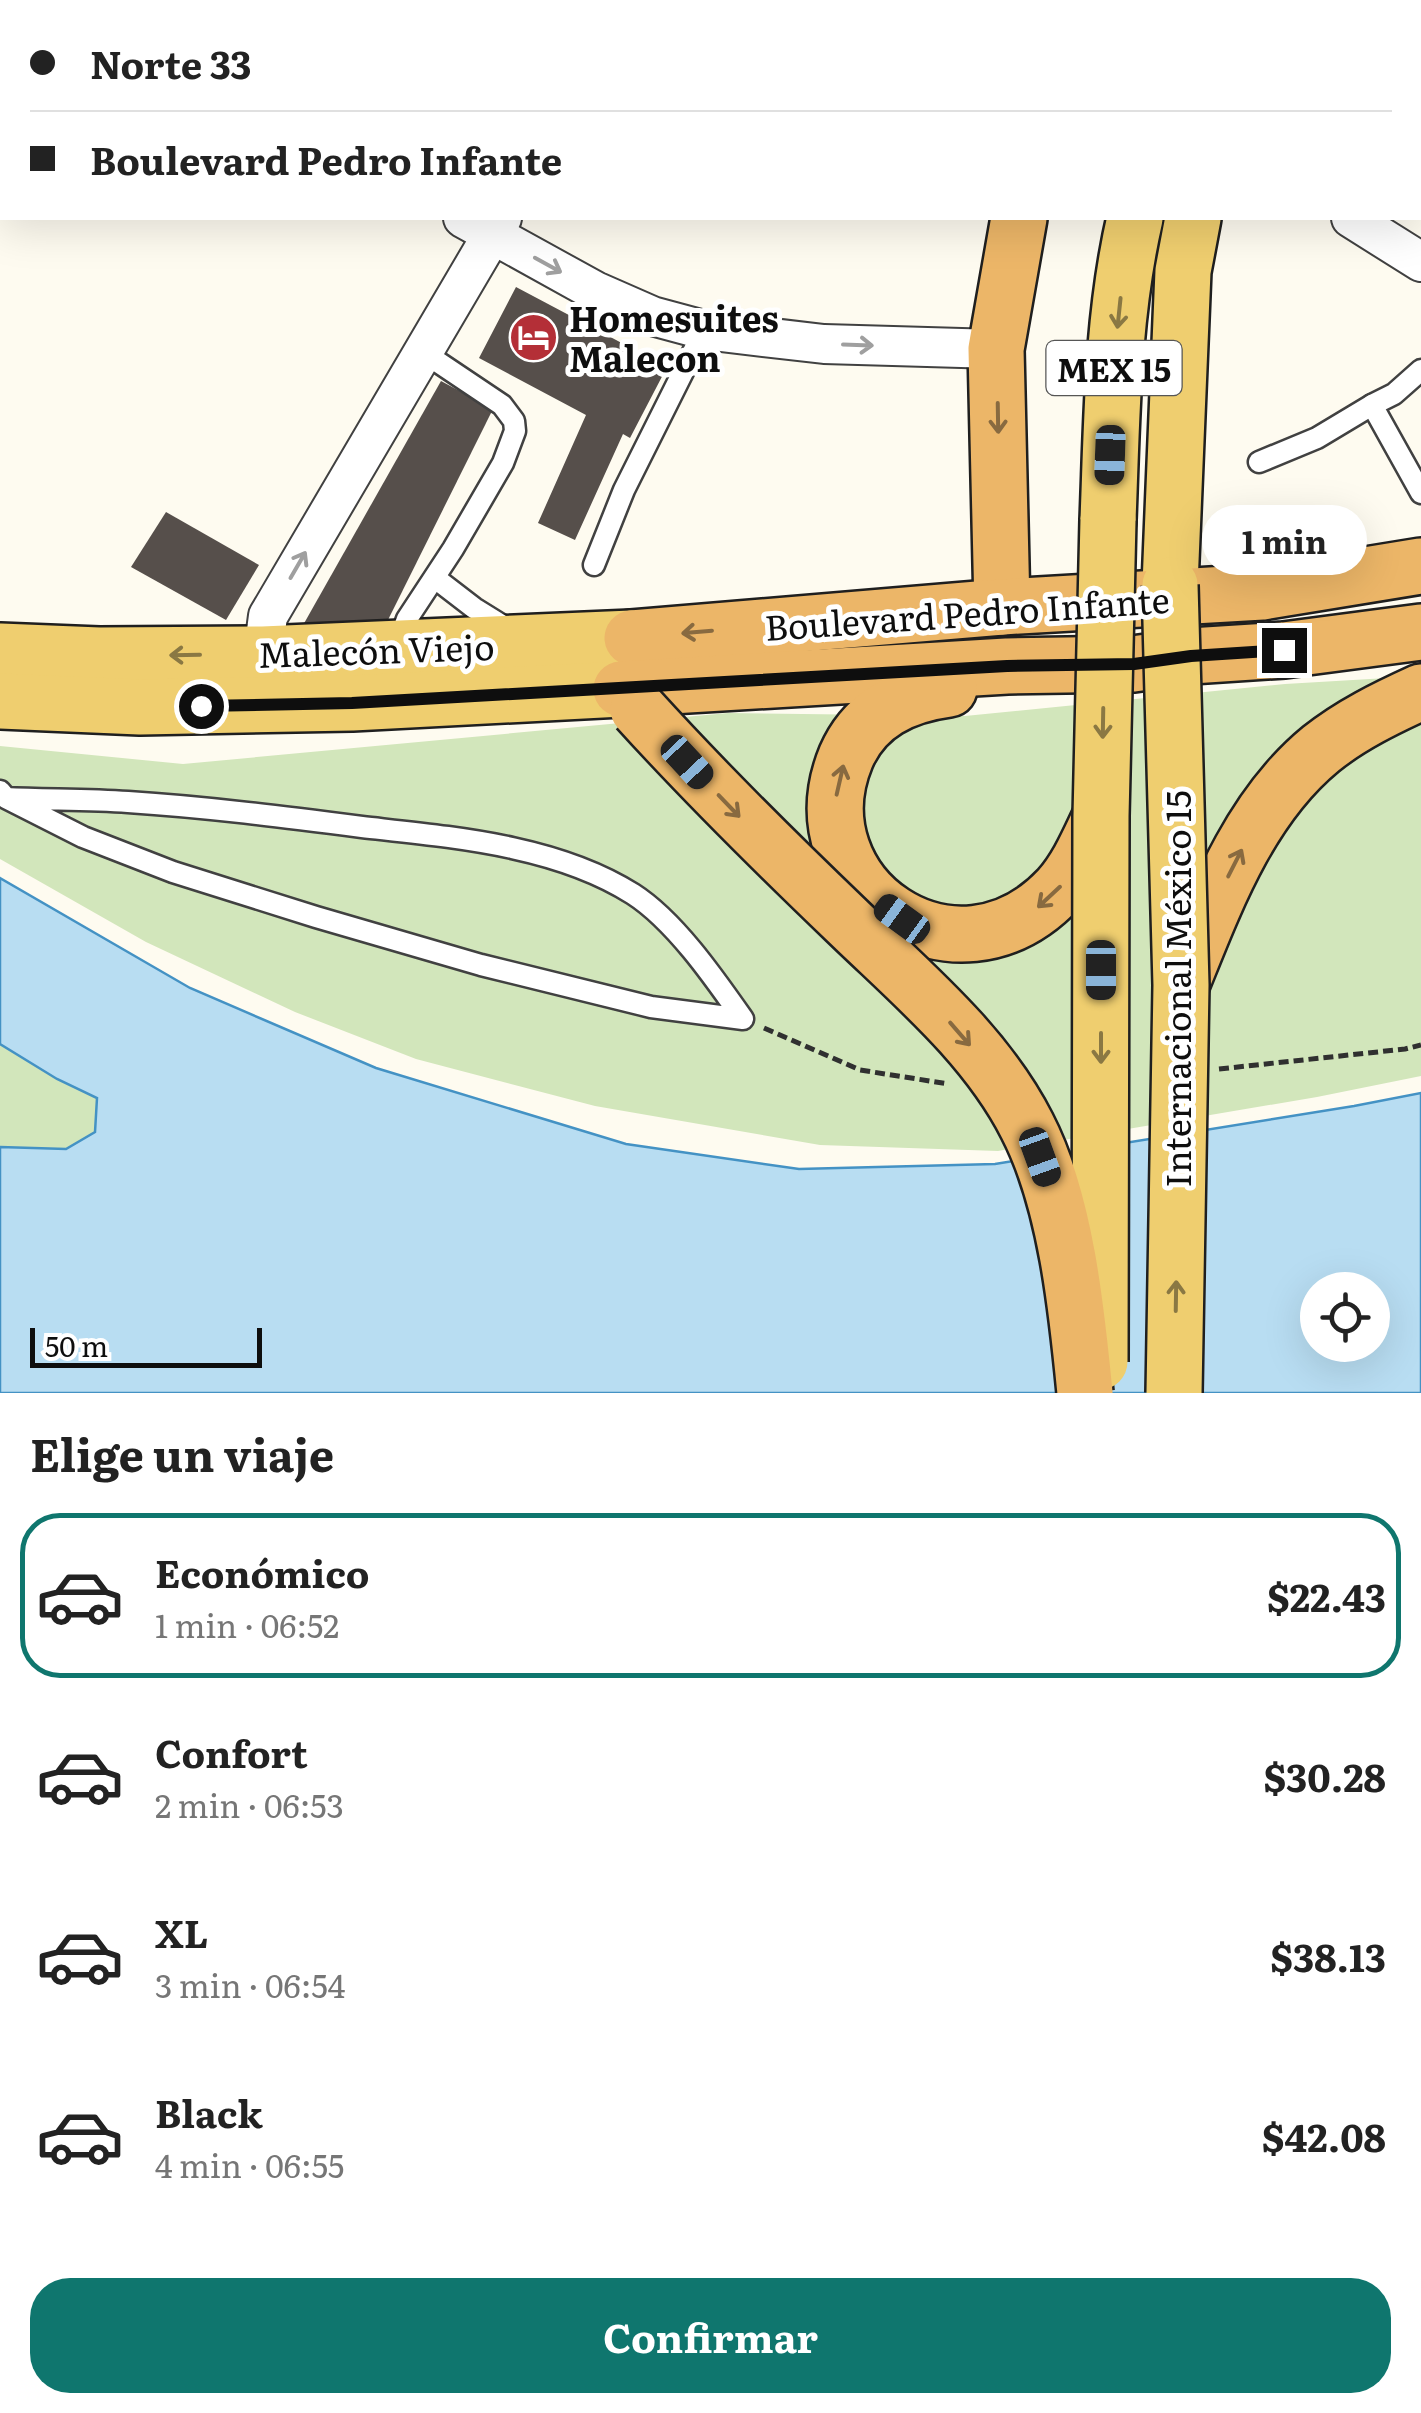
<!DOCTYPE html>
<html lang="es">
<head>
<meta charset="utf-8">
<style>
  :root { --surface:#fff; --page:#f6f6f6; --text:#222; --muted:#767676; --line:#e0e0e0; --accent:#0f766e }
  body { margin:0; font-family:Literata,serif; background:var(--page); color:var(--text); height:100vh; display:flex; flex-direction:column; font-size:38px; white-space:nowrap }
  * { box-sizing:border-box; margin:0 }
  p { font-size:32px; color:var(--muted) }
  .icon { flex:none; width:55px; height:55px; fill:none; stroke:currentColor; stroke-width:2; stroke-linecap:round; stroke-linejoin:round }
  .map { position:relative; height:1393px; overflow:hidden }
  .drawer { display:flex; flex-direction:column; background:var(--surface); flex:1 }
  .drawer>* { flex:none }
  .top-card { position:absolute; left:0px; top:0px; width:1422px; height:220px; box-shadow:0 10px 40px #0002; display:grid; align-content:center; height:220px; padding:0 30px; background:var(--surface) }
  .fabs { position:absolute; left:1300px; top:1272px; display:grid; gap:20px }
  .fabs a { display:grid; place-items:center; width:90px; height:90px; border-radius:50%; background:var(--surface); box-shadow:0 10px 40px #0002; font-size:50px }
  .scale { position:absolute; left:30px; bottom:25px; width:232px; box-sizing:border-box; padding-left:10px; border:5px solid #0e0e0e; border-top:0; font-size:28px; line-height:35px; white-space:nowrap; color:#0e0e0e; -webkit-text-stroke:8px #fff; paint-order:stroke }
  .end { position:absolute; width:45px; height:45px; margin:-22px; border:12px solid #0e0e0e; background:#fff; box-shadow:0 0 0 5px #fff }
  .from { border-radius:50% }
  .bubble { position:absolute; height:70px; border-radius:35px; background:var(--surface); box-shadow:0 10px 40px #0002; font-size:32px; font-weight:700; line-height:70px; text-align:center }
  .car { position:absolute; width:30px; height:60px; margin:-30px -15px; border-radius:12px; box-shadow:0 0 8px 2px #0007; background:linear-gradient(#222 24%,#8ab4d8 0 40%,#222 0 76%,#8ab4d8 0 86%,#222 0) }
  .top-card b { display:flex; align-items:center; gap:35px; height:95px; font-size:38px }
  .top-card b+b { border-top:2px solid var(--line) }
  .top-card i { width:25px; height:25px; background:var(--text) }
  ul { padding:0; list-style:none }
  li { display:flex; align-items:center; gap:30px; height:165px; margin:0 20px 15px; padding:0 10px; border:5px solid transparent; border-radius:40px }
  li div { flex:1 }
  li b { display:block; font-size:38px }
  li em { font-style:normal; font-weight:700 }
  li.selected { border-color:var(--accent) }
  li>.icon { width:90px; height:90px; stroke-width:1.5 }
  h2 { padding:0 30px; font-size:45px; line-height:120px }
  .button { display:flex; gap:20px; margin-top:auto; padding:20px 30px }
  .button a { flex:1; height:115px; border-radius:40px; background:var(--accent); color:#fff; font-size:40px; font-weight:700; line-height:115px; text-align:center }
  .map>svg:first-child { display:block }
</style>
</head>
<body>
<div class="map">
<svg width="1421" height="1393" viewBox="0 0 1421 1393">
  <rect width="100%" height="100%" fill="#fefbf0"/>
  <g fill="#d2e6bb">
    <polygon points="1421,676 1421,1076 1317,1097 998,1151 820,1145 595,1106 416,1059 295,1012 146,942 0,859 0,746 183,764 728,713 965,716 1285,684"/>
    <polygon points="0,1044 57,1079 97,1097 95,1132 66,1150 0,1147"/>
  </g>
  <path fill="#b8ddf2" stroke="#4492c4" stroke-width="2.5" fill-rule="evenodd" d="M0,878L190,988L376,1068L626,1144L799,1169L995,1164L1354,1106L1421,1093V1393H0V1147L66,1149L95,1132L97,1098L57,1079L0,1044ZM1318,1290H1372V1345H1318Z"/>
  <g fill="#564f4b">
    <polygon points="516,287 667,367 630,438 623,434 575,540 538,523 586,415 479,358"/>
    <polygon points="441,381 493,409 382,632 298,634"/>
    <polygon points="166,512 259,565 226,620 131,567"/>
  </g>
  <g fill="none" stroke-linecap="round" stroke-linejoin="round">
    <defs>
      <g id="service">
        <polyline points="449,0 454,2"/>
        <polyline points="486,2 487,0"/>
        <polyline points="1421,370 1394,394 1372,405 1421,493"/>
        <polyline points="1259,462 1317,438 1372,405"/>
        <polyline points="594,565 624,490 704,330"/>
        <polyline points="435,578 474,608 511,631"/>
        <polyline points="397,646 407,619 453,549 503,463 515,431 514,421 502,405 423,352"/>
        <path d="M0,791L6,798L83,837L173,872L316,917L481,965L651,1007L743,1019C715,979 675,921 633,894C556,845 451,837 362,827C284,817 206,807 128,802C87,799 47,800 6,798"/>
      </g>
      <g id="minor">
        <polyline points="79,0 83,2"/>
        <polyline points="965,0 968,2"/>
        <polyline points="629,2 631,0"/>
        <polyline points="463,218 595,291 652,316 704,330 824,344 996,349"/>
        <polyline points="1351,218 1421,262"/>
        <polyline points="263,654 268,616 502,218"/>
      </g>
      <g id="primary">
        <polyline points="1237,2 1239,0"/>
        <polyline points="1296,2 1297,0"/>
        <path d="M1108,520C1112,419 1112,317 1135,218"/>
        <polyline points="1170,585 1183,271 1193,218"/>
        <polyline points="0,651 99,655 263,654 632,638"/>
        <polyline points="0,701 140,707 352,703 621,689"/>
      </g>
      <g id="trunk">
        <polyline points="1122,2 1124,0"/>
        <polyline points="1002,607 996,349 1019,218"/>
        <polyline points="632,638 1002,607 1262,592 1421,566"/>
        <polyline points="621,689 1007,666 1133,664 1191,656 1284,650 1421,632"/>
        <path d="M949,689C904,695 865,713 846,757C792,887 955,1000 1059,889C1078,868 1089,841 1101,816"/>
        <path d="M1181,985C1215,901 1249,808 1321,749C1351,725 1386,708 1421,692"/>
      </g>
    </defs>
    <use href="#service" stroke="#414141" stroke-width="25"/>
    <use href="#minor" stroke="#414141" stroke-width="42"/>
    <use href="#primary" stroke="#1f1f1f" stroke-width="60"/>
    <use href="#trunk" stroke="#1f1f1f" stroke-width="60"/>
    <g stroke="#303030" stroke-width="5" stroke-dasharray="10 5" stroke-linecap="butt">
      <polyline points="764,1028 860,1070 949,1084"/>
      <polyline points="1219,1069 1405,1049 1421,1045"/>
    </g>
    <use href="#service" stroke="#fff" stroke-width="20"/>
    <use href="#minor" stroke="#fff" stroke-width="38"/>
    <use href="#primary" stroke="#efce6f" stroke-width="55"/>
    <use href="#trunk" stroke="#ecb668" stroke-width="55"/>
    <defs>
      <g id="primary-bridge">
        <polyline points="1170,585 1181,985 1174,1393"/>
        <polyline points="1100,1362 1101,816 1108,520"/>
      </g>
      <path id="trunk-bridge" d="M638,709C705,783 775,852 847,921C911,983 986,1045 1027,1126C1066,1201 1077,1310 1085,1393"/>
    </defs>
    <use href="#primary-bridge" stroke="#1f1f1f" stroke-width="60" stroke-linecap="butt"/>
    <use href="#trunk-bridge" stroke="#1f1f1f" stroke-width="60" stroke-linecap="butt"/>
    <use href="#primary-bridge" stroke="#efce6f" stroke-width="55"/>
    <use href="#trunk-bridge" stroke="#ecb668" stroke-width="55"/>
  </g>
  <defs><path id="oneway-shaft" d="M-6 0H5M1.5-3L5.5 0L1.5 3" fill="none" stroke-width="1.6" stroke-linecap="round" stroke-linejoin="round" transform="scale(2.5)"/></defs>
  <g stroke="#9f9f9f">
    <use href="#oneway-shaft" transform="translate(548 265) rotate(29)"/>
    <use href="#oneway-shaft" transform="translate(858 345) rotate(2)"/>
    <use href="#oneway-shaft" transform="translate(298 565) rotate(-60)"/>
  </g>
  <g stroke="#8a7843">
    <use href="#oneway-shaft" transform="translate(1119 313) rotate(96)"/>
    <use href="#oneway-shaft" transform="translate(185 655) rotate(179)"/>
    <use href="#oneway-shaft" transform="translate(1103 723) rotate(91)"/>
    <use href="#oneway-shaft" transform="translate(1101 1048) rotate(90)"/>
    <use href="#oneway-shaft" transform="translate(1176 1296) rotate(-89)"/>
  </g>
  <g stroke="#886a40">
    <use href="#oneway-shaft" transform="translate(998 418) rotate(89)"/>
    <use href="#oneway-shaft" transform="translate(697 632) rotate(175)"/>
    <use href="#oneway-shaft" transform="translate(840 780) rotate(-77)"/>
    <use href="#oneway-shaft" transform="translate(729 806) rotate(46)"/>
    <use href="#oneway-shaft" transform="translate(1235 863) rotate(-63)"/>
    <use href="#oneway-shaft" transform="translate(1049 897) rotate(137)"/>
    <use href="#oneway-shaft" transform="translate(960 1034) rotate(49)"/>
  </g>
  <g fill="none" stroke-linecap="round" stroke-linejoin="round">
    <polyline stroke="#0e0e0e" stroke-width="12" points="201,706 352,703 1007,666 1134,664 1191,656 1284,650"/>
  </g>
  <defs>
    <symbol id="hotel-disc" viewBox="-11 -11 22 22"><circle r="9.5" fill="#b42f37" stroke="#fff"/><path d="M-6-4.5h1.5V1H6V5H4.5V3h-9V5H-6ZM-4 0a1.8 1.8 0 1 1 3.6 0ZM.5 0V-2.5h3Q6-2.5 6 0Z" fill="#fff"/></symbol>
  </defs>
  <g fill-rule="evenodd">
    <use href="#hotel-disc" x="506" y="310" width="55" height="55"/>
  </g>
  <g text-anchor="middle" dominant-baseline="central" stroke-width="10" stroke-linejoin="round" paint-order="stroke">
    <rect fill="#fff" stroke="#565656" stroke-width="2.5" x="1046.5" y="341" width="135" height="54" rx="8"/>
    <g font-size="32" font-weight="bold" fill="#0e0e0e">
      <text x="1114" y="368">MEX 15</text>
    </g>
    <g font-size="35" font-weight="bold" fill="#0e0e0e" stroke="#fff" text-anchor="start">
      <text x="569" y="317">Homesuites<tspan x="569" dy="40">Malecon</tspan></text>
    </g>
    <g font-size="35" fill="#0e0e0e" stroke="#fff">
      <text transform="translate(967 612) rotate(-4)">Boulevard Pedro Infante</text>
      <text transform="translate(376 649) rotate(-2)">Malecón Viejo</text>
      <text transform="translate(1176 989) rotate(-90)">Internacional México 15</text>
    </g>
  </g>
</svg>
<div class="fabs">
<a><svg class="icon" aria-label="locate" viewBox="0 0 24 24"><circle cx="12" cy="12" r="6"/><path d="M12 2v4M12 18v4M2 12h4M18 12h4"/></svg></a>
</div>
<div class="scale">50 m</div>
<i class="end from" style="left:201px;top:706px"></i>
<i class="end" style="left:1284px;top:650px"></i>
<div class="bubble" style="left:1202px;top:505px;width:165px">1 min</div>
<i class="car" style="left:1110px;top:455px;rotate:182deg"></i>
<i class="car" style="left:687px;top:762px;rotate:137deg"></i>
<i class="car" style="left:902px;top:919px;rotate:306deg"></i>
<i class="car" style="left:1101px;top:970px;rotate:180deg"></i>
<i class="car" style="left:1040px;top:1157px;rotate:160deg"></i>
<div class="top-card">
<b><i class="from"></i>Norte 33</b>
<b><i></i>Boulevard Pedro Infante</b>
</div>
</div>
<section class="drawer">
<h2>Elige un viaje</h2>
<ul>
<li class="selected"><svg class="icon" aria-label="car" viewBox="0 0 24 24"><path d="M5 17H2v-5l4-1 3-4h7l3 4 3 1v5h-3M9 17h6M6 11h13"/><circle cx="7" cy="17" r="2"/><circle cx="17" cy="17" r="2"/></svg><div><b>Económico</b><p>1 min · 06:52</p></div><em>$22.43</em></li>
<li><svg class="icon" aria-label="car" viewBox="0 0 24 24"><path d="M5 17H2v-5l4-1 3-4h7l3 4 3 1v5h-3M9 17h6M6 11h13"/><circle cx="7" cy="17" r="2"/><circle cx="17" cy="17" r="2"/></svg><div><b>Confort</b><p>2 min · 06:53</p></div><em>$30.28</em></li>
<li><svg class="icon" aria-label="car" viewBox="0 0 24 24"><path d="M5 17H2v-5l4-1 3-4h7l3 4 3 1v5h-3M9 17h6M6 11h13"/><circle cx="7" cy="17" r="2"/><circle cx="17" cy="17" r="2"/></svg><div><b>XL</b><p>3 min · 06:54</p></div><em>$38.13</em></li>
<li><svg class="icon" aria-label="car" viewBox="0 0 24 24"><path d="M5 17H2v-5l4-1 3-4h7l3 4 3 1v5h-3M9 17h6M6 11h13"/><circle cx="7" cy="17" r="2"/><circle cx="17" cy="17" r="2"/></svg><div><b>Black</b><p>4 min · 06:55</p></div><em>$42.08</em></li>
</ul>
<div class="button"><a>Confirmar</a></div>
</section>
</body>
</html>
